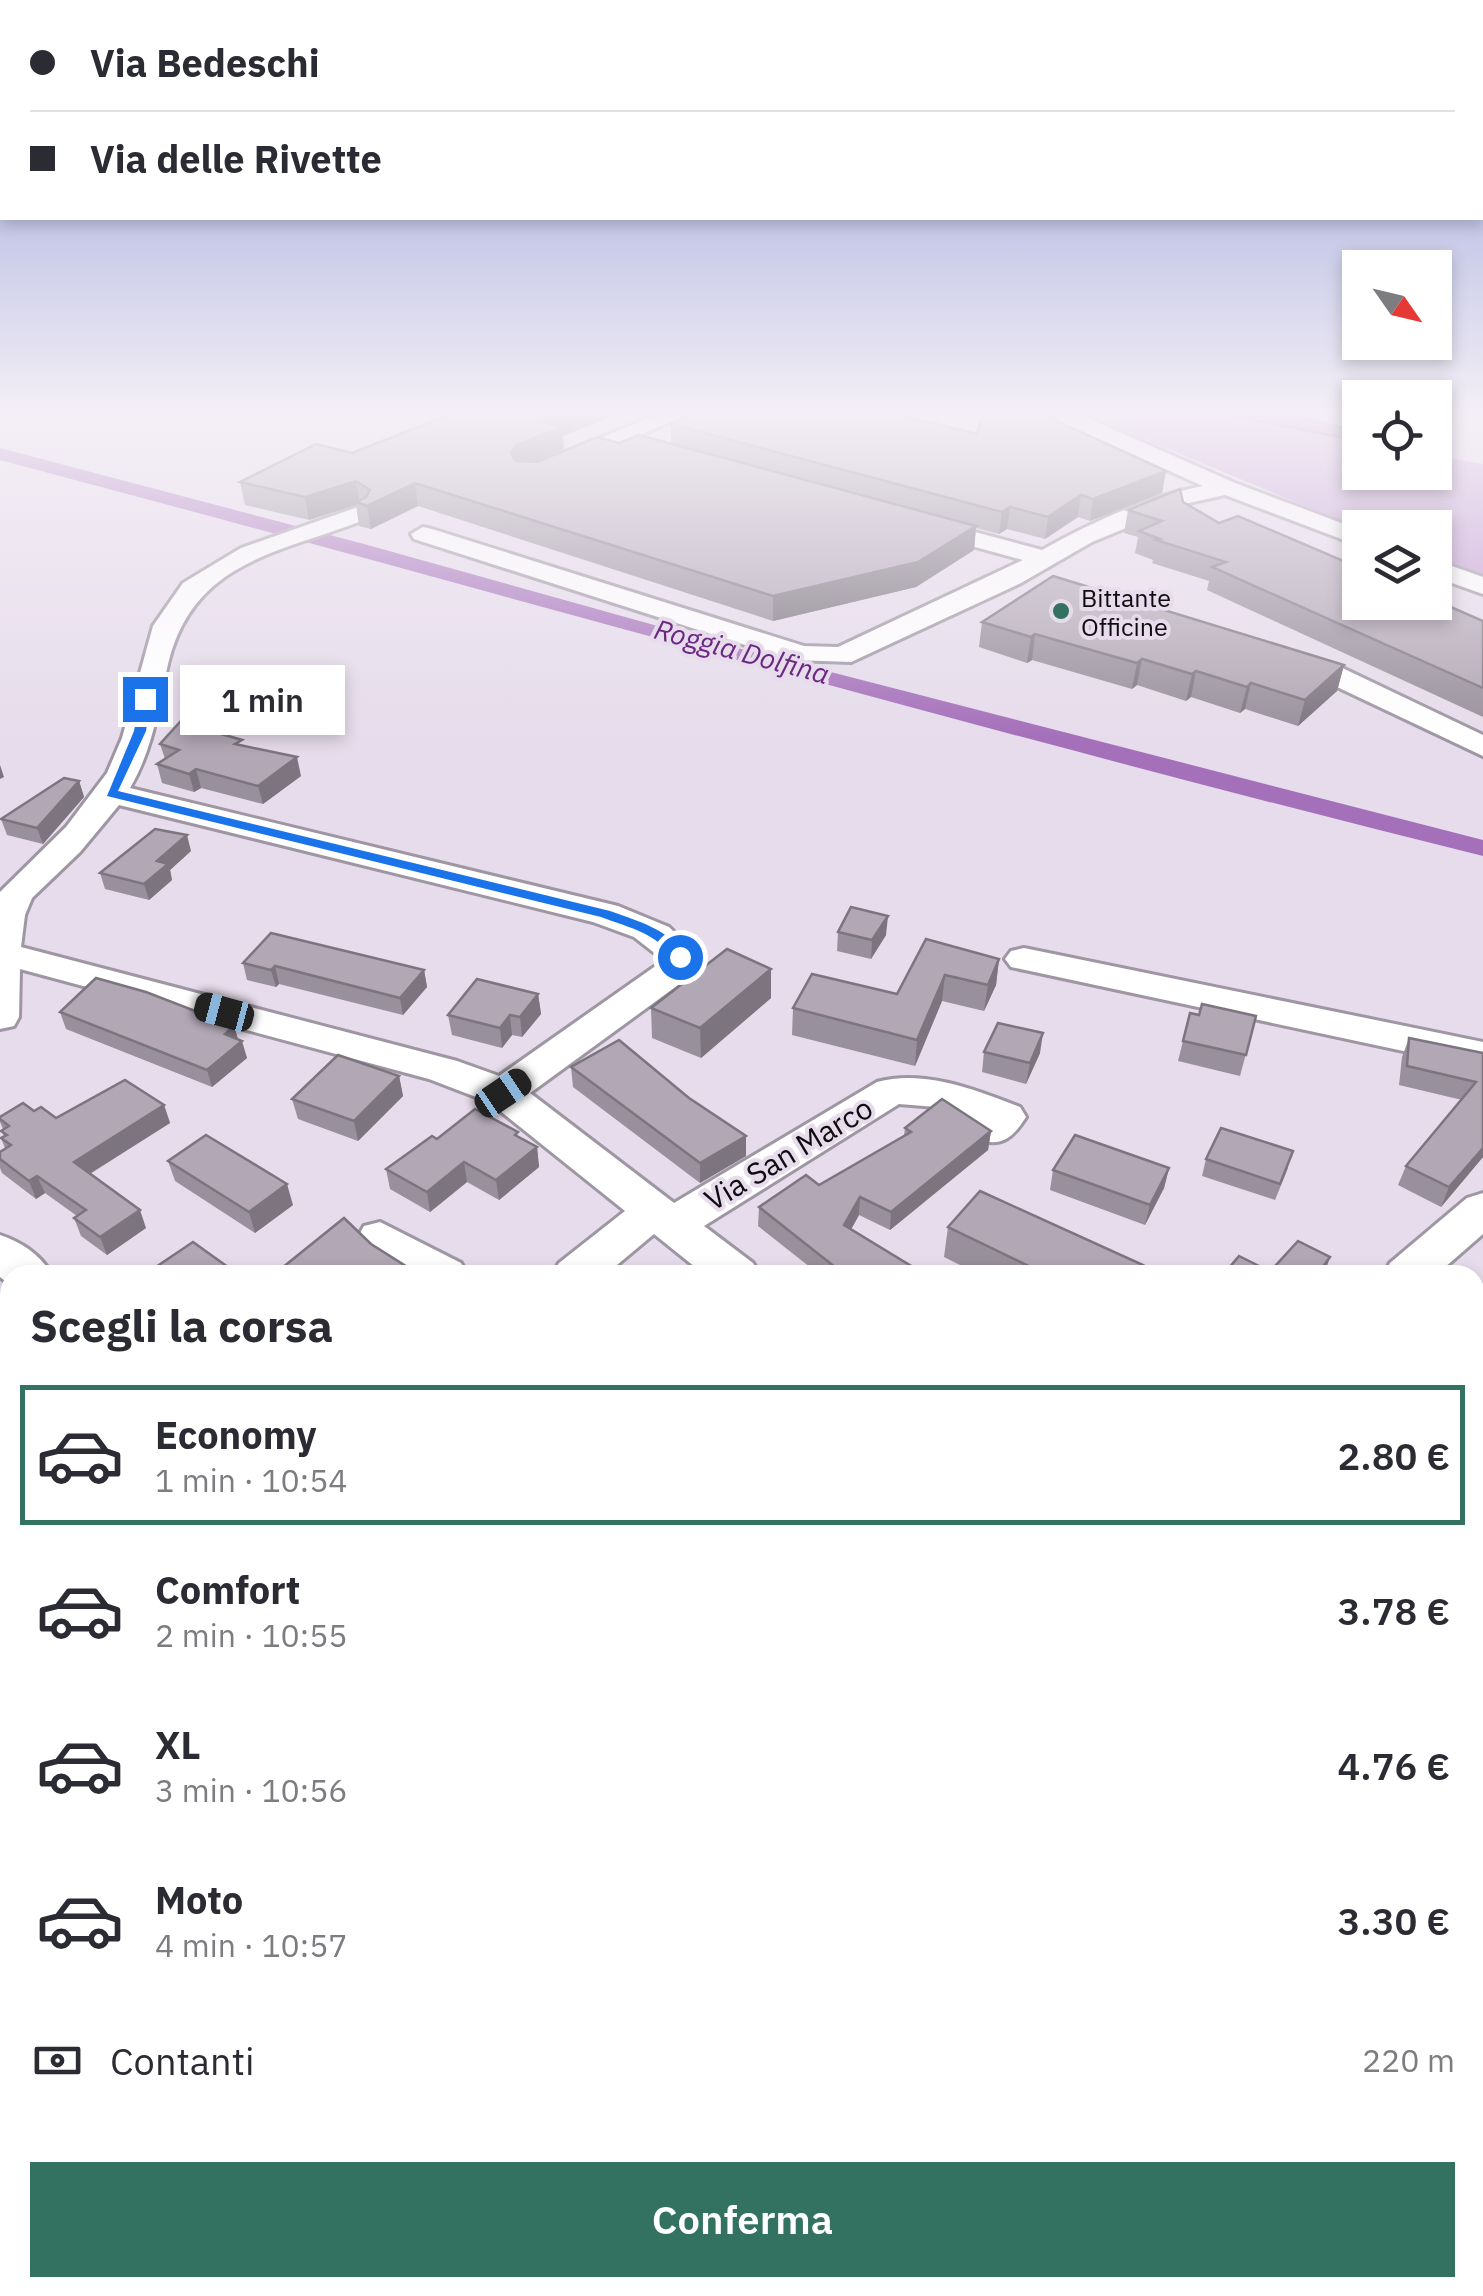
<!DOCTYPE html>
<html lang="it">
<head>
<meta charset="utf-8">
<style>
  :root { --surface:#fff; --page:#f2f2f3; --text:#2b2b33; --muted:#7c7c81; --line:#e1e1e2; --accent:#337260 }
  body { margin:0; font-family:"IBM Plex Sans",sans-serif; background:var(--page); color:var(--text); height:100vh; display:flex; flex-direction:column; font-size:38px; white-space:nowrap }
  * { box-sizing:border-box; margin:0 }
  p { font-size:32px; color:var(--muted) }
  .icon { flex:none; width:55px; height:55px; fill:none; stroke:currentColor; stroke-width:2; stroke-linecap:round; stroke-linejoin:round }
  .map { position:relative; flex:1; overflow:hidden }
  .details { position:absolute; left:0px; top:1265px; width:1485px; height:1032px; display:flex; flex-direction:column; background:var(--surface); border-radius:30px 30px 0 0; box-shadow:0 5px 15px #0003 }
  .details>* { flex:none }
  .top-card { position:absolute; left:0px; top:0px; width:1485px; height:220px; box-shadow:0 5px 15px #0003; display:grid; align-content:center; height:220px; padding:0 30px; background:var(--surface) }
  .needle { width:65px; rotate:124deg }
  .buttons { position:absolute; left:1342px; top:250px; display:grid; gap:20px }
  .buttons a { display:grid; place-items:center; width:110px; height:110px; border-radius:0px; background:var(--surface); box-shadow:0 5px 15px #0003; font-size:50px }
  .end { position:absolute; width:45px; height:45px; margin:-22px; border:12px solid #1a73e8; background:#fff; box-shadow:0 0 0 5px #fff }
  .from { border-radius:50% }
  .bubble { position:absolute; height:70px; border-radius:0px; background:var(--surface); box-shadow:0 5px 15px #0003; font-size:32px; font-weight:600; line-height:70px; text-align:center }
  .car { position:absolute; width:30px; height:60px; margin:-30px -15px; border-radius:12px; box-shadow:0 0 8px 2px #0007; background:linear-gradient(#222 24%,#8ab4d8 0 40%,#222 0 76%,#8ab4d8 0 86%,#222 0) }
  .top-card b { display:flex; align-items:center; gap:35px; height:95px; font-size:38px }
  .top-card b+b { border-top:2px solid var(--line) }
  .top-card i { width:25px; height:25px; background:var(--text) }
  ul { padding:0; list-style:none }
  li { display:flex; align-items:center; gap:30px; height:140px; margin:0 20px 15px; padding:0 10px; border:5px solid transparent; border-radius:0px }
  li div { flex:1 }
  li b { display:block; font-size:38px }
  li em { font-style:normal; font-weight:600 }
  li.active { border-color:var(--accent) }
  li>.icon { width:90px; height:90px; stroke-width:1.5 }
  h2 { padding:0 30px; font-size:45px; line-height:120px }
  .pay { display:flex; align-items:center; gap:25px; height:110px; padding:0 30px; font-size:38px }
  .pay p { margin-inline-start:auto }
  .cta { display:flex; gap:20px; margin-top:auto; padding:20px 30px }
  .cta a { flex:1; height:115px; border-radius:0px; background:var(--accent); color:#fff; font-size:40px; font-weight:600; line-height:115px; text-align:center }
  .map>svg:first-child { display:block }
</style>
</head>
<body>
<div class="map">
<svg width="1483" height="2296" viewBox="0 0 1483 2296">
  <rect width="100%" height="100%" fill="#e6dceb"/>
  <polygon fill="#c29dd2" points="1089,416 1234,416 1360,441 1360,472 1435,472 1435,456 1483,464 1483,576 1435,558 1435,528 1360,529"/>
  <polygon fill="#a570ba" stroke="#785287" stroke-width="2.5" points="1234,416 1295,416 1360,432 1360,441"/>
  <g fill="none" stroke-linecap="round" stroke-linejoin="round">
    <path fill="#a570ba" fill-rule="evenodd" d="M0,448L364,544L722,644L1483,840V856C986,733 495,591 0,460Z"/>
    <defs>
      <g id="minor">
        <polygon points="654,416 683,416 569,467 553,467 550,462 553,457"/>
        <path d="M1056,416H1083L1235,483L1360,530V546L1225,495L1184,504L1092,542L1021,583L851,662L792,660L414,539L411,534L423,527L432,529L804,646L838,647L1023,560L910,529L907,524L910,519L919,517L1042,550C1092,522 1147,497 1203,486L1058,421Z"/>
        <path d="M358,507L370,514L367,519C280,553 193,560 168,664C158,708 153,749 130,788L618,906L669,927L699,957L685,980L530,1093L674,1203L877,1082C924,1069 976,1090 1020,1107L1026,1117C1013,1137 1003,1147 979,1140L973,1130L978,1122L936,1107L899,1104L704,1226L753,1263L760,1275H705L654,1234L605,1275H552L559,1263L625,1211L489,1102L429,1079L20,969L19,1017L14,1026L0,1029V892L66,827L107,773L122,738L153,626L183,583L241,548ZM119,805L593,922L634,937L661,958L657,965L499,1076L457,1061L21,947L25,915L32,898L80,852Z"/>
        <polygon points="1435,560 1483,577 1483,594 1435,577"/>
        <polygon points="1285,650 1336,665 1483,735 1483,756 1316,677 1275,665 1271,659 1275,653"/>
        <polygon points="1024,948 1483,1042 1483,1068 1011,967 1005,959 1011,951"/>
        <polygon points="1483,1193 1483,1234 1436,1275 1383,1275 1390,1263 1467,1198"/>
        <path d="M380,1222L461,1263L468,1275C428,1275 380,1278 357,1238L364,1226Z"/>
        <path d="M0,1235C21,1242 41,1255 52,1275H10V1285L0,1277Z"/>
        <polygon points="1475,1713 1483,1716 1483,1774 1475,1771"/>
        <polygon points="0,2016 10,2020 10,2095 0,2091"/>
        <polygon points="177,2288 258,2288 254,2296 173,2296"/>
        <polygon points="1255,2288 1331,2288 1328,2296 1252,2296"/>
      </g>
    </defs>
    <use href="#minor" stroke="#9f96a3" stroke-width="6"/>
    <use href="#minor" fill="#fff" fill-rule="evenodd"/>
  </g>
  <g fill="#98909c">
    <polygon points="446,416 613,416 563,436 564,449 534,462 619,443 671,444 671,424 977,434 1166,471 1162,493 1090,521 1078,517 1045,539 1007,529 999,534 976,528 974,550 916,587 773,621 418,506 371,529 359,526 356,505 309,520 245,505 240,482 352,453"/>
    <polygon points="1183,502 1219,523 1483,621 1483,717 1207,590 1209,581 1152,563 1153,560 1135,553 1138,537 1124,533 1128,510"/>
    <polygon points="982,622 1344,665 1337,691 1298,726 1245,709 1240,713 1191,697 1186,701 1137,685 1132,689 1032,660 1027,663 979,647"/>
    <polygon points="160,744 243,746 301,776 263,804 201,788 194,792 162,783 157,764 165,759"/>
    <polygon points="79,781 84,797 43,844 7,835 1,819"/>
    <polygon points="191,851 170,870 172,880 149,900 105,889 100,873"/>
    <polygon points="838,932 886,935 871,959 837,951"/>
    <polygon points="926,939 999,959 996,985 984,1011 942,1001 915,1066 792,1035 793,1008 897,994"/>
    <polygon points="243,963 424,970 427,987 403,1015 279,984 276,987 247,980"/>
    <polygon points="771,969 771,998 701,1058 652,1038 651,1008"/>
    <polygon points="538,994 541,1014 522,1037 512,1035 502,1048 452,1035 448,1015"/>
    <polygon points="60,1012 234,1026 238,1039 247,1058 212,1087 66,1029"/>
    <polygon points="1190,1013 1199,1015 1256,1016 1240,1076 1178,1061"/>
    <polygon points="1409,1038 1483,1053 1483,1157 1441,1207 1398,1185 1406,1166 1462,1100 1399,1085 1402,1057"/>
    <polygon points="984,1052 1040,1053 1026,1084 982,1072"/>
    <polygon points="571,1067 746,1156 700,1183 573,1087"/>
    <polygon points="399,1076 403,1096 358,1141 298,1119 292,1099"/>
    <polygon points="164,1105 170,1123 90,1174 146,1228 107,1255 81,1236 74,1218 77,1216 45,1193 36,1199 2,1173 0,1168 0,1152 5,1148 1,1138 4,1136 1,1131 3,1129 0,1122 0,1117 34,1111 56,1118"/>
    <polygon points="905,1128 991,1131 988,1150 890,1230 859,1215 851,1229 926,1275 820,1275 758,1226 759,1207 819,1185 904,1136"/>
    <polygon points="519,1138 537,1147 539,1167 499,1200 467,1182 430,1212 390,1189 386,1169 437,1139"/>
    <polygon points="1206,1159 1288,1168 1275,1200 1202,1176"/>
    <polygon points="168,1161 293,1205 255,1233 175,1181"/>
    <polygon points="1169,1168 1164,1188 1145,1225 1050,1190 1053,1170"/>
    <polygon points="948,1227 1141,1275 980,1275 944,1257"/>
    <polygon points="10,1360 10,1464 0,1454 0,1367"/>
    <polygon points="1475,1409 1483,1412 1483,1488 1475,1486"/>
    <polygon points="10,1480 10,1517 0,1499 0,1488"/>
    <polygon points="0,1599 10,1607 10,1675 0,1665"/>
    <polygon points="1475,1624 1483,1626 1483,1697 1475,1694"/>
    <polygon points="1483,2044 1483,2162 1475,2158 1475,2053"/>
    <polygon points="1428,2288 1475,2288 1483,2296 1424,2296"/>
  </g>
  <g fill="#7c757f">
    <polygon points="558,416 613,416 563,436 564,449 520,468 511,453 517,445 543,422"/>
    <polygon points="1166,471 1162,493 1090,521 1093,499"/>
    <polygon points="356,481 360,504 356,502 356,505 309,520 305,497"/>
    <polygon points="415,483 418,506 371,529 367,506"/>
    <polygon points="1081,495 1078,517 1045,539 1048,517"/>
    <polygon points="1010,507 1007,529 999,534 1002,512"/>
    <polygon points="976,526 974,550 916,587 773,621 773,596"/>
    <polygon points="1035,634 1032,660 1027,663 1031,637"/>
    <polygon points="1142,659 1137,685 1132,689 1137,663"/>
    <polygon points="1344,665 1337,691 1298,726 1305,700"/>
    <polygon points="1196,671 1191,697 1186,701 1192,674"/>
    <polygon points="1251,683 1245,709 1240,713 1247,687"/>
    <polygon points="297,757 301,776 263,804 258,786"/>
    <polygon points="0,765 4,777 0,779"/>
    <polygon points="196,769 201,788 194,792 189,774"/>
    <polygon points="79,781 84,797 43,844 37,828"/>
    <polygon points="187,835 191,851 170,870 172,880 149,900 144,884 157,861"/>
    <polygon points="888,916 886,935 871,959 872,940"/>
    <polygon points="999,959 996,985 984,1011 988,985"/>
    <polygon points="275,966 279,984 276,987 271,970"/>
    <polygon points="771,969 771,998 701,1058 700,1028"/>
    <polygon points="424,970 427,987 403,1015 400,998"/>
    <polygon points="945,975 942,1001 915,1066 917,1040"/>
    <polygon points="538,994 541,1014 522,1037 520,1017"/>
    <polygon points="510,1015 512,1035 502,1048 500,1028"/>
    <polygon points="234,1026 239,1043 225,1034"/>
    <polygon points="1043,1033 1040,1053 1026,1084 1030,1063"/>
    <polygon points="242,1041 247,1058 212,1087 207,1070"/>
    <polygon points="399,1076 403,1096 358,1141 354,1121"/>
    <polygon points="164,1105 170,1123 81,1179 74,1162"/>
    <polygon points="991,1131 988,1150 890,1230 891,1212"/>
    <polygon points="746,1136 746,1156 700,1183 700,1163"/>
    <polygon points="537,1147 539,1167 499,1200 496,1180"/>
    <polygon points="1483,1148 1483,1157 1441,1207 1449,1187"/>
    <polygon points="464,1162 467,1182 430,1212 427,1192"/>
    <polygon points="1169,1168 1164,1188 1145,1225 1150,1205"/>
    <polygon points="37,1176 45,1193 36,1199 29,1181"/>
    <polygon points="287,1184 293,1205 255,1233 249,1212"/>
    <polygon points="860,1197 859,1215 843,1244 844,1225"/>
    <polygon points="140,1210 146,1228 107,1255 100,1237"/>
    <polygon points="1330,1257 1324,1275 1317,1275"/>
    <polygon points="3,1310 10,1325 10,1332 0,1339 0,1312"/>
  </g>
  <g fill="#b1a7b5" stroke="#7c757f" stroke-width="2.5">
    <polygon points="446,416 558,416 543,422 562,427 517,445 511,453 516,461 537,462 597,437 619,443 639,435 976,526 918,562 773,596 415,483 367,506 356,502 366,497 370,490 356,481 305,497 240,482 316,444 352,453"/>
    <polygon points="689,416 904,416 977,434 982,416 1046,416 1166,471 1093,499 1081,495 1048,517 1010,507 1002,512 671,424"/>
    <polygon points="1180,489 1183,502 1219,523 1238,516 1360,568 1360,602 1435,602 1435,600 1483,621 1483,688 1212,567 1226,562 1156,540 1160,539 1139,531 1162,521 1128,510"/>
    <polygon points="1053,576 1344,665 1305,700 1251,683 1247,687 1196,671 1192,674 1142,659 1137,663 1035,634 1031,637 982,622"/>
    <polygon points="180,722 242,740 235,744 297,757 258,786 196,769 189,774 157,764 179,750 160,744"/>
    <polygon points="64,778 79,781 37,828 1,819"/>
    <polygon points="155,829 187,835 157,861 168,864 144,884 100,873"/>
    <polygon points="851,907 888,916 872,940 838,932"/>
    <polygon points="271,933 424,970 400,998 275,966 271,970 243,963"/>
    <polygon points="926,939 999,959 988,985 945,975 917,1040 793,1008 812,974 897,994"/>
    <polygon points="727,949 771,969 700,1028 651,1008"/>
    <polygon points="96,978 146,992 234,1026 225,1034 242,1041 207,1070 60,1012"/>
    <polygon points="477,979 538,994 520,1017 510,1015 500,1028 448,1015"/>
    <polygon points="1202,1004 1256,1016 1246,1055 1183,1041 1190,1013 1199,1015"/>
    <polygon points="998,1023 1043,1033 1030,1063 984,1052"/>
    <polygon points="1409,1038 1483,1053 1483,1148 1449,1187 1406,1166 1476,1082 1407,1066"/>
    <polygon points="619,1040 689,1098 746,1136 700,1163 571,1067"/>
    <polygon points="338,1055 399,1076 354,1121 292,1099"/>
    <polygon points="125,1080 164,1105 74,1162 140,1210 100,1237 74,1218 86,1210 37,1176 29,1181 0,1159 0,1152 11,1145 1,1138 7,1135 1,1131 9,1126 0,1119 0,1117 23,1103 34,1111 41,1107 56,1118"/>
    <polygon points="942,1099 991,1131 891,1212 860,1197 844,1225 926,1275 845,1275 759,1207 806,1175 819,1185 911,1132 905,1128"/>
    <polygon points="475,1109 518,1132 515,1135 537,1147 496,1180 464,1162 427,1192 386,1169 432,1136 437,1139"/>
    <polygon points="1221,1128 1293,1151 1280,1184 1206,1159"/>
    <polygon points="206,1135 287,1184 249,1212 168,1161"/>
    <polygon points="1075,1135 1169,1168 1150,1205 1053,1170"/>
    <polygon points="980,1191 1143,1265 1136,1275 1047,1275 948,1227"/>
    <polygon points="344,1218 371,1244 420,1275 293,1275 282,1268"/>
    <polygon points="1298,1241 1330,1257 1317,1275 1267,1275"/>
    <polygon points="193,1242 239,1275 144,1275"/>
    <polygon points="1239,1256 1259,1266 1255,1275 1223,1275"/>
    <polygon points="10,1360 10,1449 0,1440 0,1367"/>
    <polygon points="1475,1409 1483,1412 1483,1477 1475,1475"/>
    <polygon points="10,1480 10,1504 0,1495 0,1488"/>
    <polygon points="0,1599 10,1607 10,1669 0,1659"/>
    <polygon points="1475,1624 1483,1626 1483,1678 1475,1676"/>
    <polygon points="1475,2265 1483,2272 1483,2296 1437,2296 1441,2288 1475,2288"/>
    <polygon points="460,2288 482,2288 490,2296 453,2296"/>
    <polygon points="783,2288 970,2288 965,2296 777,2296"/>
    <polygon points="1073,2288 1222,2288 1218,2296 1068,2296"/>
  </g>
  <linearGradient id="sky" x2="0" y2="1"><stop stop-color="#8d99d6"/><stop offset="0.56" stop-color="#f4eff6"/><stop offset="1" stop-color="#f4eff6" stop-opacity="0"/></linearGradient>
  <rect width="1483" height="737" fill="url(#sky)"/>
  <path fill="#1a73e8" d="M145,695L151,699L146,731L118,791L610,911C641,922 668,929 687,957L675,960C657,933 630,928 601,917L107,796L134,731L140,699Z"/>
  <circle fill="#337260" stroke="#e6dceb" stroke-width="4" cx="1061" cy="611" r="10"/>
  <g text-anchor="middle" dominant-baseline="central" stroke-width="8" stroke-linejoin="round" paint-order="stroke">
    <g font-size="25" fill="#0f0c11" stroke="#e6dceb" text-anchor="start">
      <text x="1081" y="597">Bittante<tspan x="1081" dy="29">Officine</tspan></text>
    </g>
    <g font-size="28" font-style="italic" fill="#6b2883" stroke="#e6dceb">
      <text transform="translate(742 651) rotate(15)">Roggia Dolfina</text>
    </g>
    <g font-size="30" fill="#0f0c11" stroke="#e6dceb">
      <text transform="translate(788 1153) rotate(-31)">Via San Marco</text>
    </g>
  </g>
</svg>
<div class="buttons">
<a><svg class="needle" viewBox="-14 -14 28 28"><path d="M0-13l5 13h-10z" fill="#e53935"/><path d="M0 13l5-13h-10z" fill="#7c7c81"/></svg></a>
<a><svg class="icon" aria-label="locate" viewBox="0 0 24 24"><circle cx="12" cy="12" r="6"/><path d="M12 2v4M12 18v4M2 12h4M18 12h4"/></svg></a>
<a><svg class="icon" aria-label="layers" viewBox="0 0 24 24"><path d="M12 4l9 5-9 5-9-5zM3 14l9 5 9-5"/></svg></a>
</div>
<i class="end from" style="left:680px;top:957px"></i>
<i class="end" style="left:145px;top:699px"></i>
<div class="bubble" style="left:180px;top:665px;width:165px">1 min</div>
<i class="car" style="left:224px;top:1012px;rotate:285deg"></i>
<i class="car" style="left:503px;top:1093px;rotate:56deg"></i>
<div class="top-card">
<b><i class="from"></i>Via Bedeschi</b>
<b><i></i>Via delle Rivette</b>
</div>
<section class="details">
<h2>Scegli la corsa</h2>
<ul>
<li class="active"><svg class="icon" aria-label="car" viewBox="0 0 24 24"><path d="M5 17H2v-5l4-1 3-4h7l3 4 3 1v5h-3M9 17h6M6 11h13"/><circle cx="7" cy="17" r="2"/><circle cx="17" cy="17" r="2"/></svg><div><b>Economy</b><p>1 min · 10:54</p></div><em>2.80 €</em></li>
<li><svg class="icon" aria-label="car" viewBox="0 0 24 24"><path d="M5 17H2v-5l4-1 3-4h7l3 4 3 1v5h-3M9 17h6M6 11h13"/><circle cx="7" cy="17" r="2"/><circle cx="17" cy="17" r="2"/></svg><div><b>Comfort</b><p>2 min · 10:55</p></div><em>3.78 €</em></li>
<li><svg class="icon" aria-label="car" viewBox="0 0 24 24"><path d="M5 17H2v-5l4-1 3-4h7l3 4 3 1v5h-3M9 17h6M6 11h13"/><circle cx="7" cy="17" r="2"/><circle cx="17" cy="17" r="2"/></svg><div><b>XL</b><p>3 min · 10:56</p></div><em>4.76 €</em></li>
<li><svg class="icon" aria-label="car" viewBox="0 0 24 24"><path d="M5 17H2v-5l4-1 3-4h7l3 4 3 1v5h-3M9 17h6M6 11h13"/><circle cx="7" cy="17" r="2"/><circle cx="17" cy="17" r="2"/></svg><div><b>Moto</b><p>4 min · 10:57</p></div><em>3.30 €</em></li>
</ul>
<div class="pay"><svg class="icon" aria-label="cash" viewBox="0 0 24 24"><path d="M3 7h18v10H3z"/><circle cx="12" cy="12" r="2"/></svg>Contanti<p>220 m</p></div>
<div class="cta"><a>Conferma</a></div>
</section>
</div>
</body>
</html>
